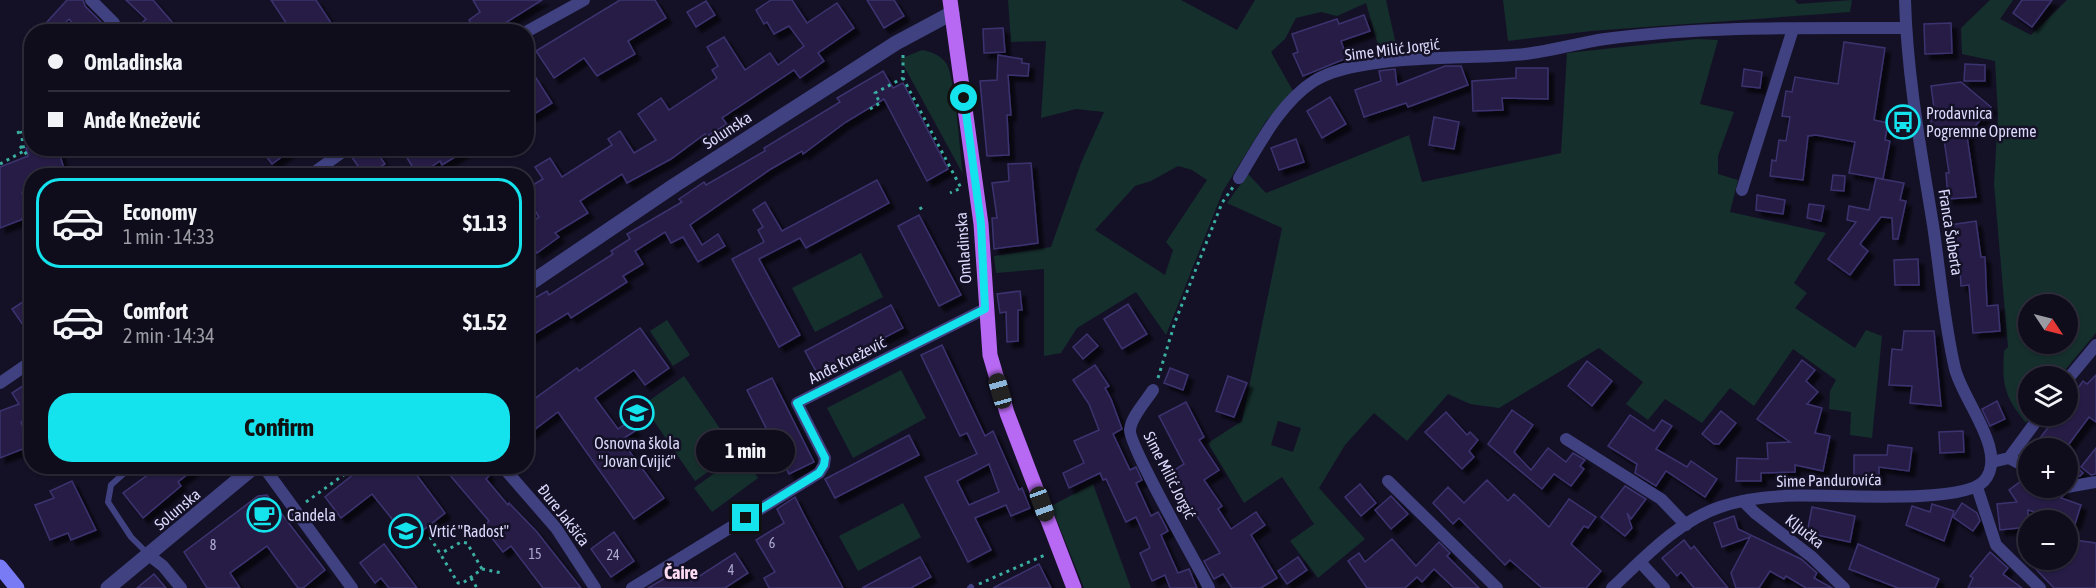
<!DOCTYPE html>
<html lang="en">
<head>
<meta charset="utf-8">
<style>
  :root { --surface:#0f0d1c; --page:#1d1b29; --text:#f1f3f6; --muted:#9b9ca3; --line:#2f2d3b; --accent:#14e2ec }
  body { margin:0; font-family:"Asap Condensed",sans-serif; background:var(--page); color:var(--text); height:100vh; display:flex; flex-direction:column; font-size:22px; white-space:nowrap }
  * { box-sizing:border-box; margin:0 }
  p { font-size:20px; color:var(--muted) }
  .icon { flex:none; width:33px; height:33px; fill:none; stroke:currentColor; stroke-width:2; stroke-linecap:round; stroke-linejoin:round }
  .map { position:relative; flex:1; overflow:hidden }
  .details { position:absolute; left:24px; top:168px; width:510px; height:306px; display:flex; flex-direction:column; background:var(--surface); border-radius:24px; box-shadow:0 2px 4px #0004,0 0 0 2px var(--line) }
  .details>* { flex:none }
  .hud { position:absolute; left:24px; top:24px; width:510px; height:132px; border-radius:24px; box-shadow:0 2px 4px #0004,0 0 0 2px var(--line); display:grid; align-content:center; height:132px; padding:0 24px; background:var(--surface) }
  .needle { width:39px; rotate:125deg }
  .controls { position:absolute; left:2018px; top:294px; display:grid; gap:12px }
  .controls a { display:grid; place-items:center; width:60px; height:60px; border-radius:50%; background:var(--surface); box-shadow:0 2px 4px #0004,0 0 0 2px var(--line); font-size:30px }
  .end { position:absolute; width:27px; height:27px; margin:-14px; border:8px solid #14e2ec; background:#111; box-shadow:0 0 0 3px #111 }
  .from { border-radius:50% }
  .bubble { position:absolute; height:42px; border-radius:21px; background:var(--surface); box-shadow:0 2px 4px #0004,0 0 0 2px var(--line); font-size:20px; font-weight:700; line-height:42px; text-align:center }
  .car { position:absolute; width:18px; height:36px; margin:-18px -9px; border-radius:8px; box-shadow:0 0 4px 2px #0007; background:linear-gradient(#222 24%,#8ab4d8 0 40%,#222 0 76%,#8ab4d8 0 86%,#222 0) }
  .hud b { display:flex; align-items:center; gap:21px; height:57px; font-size:22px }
  .hud b+b { border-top:2px solid var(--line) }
  .hud i { width:15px; height:15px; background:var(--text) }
  ul { padding:10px 0 0; list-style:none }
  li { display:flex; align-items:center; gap:18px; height:90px; margin:0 12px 9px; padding:0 12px; border:3px solid transparent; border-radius:24px }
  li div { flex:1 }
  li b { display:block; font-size:22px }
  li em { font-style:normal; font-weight:700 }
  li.current { border-color:var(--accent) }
  li>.icon { width:54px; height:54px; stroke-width:1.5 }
  .primary-button { display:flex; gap:12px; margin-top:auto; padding:12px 24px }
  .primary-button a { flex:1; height:69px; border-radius:24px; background:var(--accent); color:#111; font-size:24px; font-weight:700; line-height:69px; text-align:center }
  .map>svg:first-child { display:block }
</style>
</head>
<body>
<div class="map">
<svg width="2096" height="588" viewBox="0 0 2096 588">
  <defs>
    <filter id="shadow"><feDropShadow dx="5.5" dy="5.5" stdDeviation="1.5" flood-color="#0009"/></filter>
  </defs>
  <rect width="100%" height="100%" fill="#141126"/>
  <g fill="#152f2d" fill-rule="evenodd">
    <path d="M1008,0H1181L1237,30L1255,0H1386L1397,49L1380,52L1366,3L1337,16L1321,12L1296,18L1285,39L1271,52L1293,91L1266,121L1223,191L1166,335L1136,292L1077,328L1061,353L1044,356V269L996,273L994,256L1051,247L1081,163L1104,112L1076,109L1041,118L1046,41L1011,42ZM1178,166L1192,170L1207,180L1166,242L1173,250L1165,275L1095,230L1135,186L1151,181Z"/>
    <polygon points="1503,0 1795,0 1798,4 1852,0 1850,12 1591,31 1508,41"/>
    <path d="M1990,0H2013L2000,19L2031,35L2067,0H2096V333L2060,376H2028V416H2031L2026,423C2004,396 2002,385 2004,351L2008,347L1994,184L1998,116L1995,61L1962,54L1961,28ZM2028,304H2067V344H2028Z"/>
    <path d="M1697,39L1718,40L1700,104L1734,112L1718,156V174L1738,180L1730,212L1826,233L1794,283L1807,293L1795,308L1855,348L1866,330L1882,336L1872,438L1850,435L1851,412L1829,409L1830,391L1836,380L1793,349L1754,406L1730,388L1702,423L1665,399L1648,420L1626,404L1643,382L1599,348L1499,408L1470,404L1448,394L1407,441L1374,413L1345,445L1319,488L1365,539L1318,578L1290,541L1314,524L1282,477L1244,503L1208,443L1242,421L1282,228L1227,203L1248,174L1266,193L1409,135L1422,182L1561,153L1567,53ZM1278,421L1301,428L1293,452L1271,445Z"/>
    <path d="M922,50C931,52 939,54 946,63C955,75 960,154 963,174L900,59Z"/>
    <polygon points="861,253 883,297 815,332 792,288"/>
    <polygon points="667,320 690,355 673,366 650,331"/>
    <polygon points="901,370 926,418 853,458 827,408"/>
    <polygon points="684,376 736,452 695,481 643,405"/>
    <polygon points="741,454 758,478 712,512 694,488"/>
    <polygon points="1093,484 1131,588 1084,588 1051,506"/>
    <polygon points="903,503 921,537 858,571 839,536"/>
  </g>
  <g fill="#251f45" stroke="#3c336f" stroke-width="1.5" fill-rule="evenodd" filter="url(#shadow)">
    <polygon points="67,0 83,0 85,6 108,29 106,32 80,32 69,19 57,31 47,22"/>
    <polygon points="126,0 153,0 173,23 164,32 149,32 142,23 146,19"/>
    <polygon points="271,0 316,0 337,32 292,32"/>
    <polygon points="473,0 542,0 491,32 476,32 469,20 480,12"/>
    <polygon points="620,0 655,0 666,18 628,41 635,54 597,76 584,58 554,78 536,51"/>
    <polygon points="771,0 792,0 807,23 837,3 854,28 818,53 824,61 800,78 794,70 722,118 727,124 706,137 705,134 671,159 627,183 622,174 580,201 588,213 555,233 559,237 537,253 526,239 526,226 539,217 526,196 526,189 543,179 535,167 550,158 562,177 612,145 608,139 620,131 634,153 656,140 638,114 661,98 669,110 717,78 712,70 718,66 707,47 724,37 745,70 770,53 778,65 804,46 789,26 774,34 767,22 764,24 756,10"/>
    <polygon points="867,0 894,0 904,16 884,28"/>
    <polygon points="2022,0 2052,0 2032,27 2013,13"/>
    <polygon points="706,1 715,15 696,27 687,12"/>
    <polygon points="1364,15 1370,31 1341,41 1347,58 1303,76 1293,54 1298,52 1292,34 1337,19 1339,24"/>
    <polygon points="1951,23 1952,53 1925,54 1924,24"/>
    <polygon points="1003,28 1005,52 984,53 983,29"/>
    <polygon points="1844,42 1885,48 1874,120 1888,123 1885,140 1890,141 1883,179 1849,173 1855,142 1816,135 1808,136 1803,180 1770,176 1772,160 1776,161 1779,140 1786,141 1790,117 1782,116 1786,91 1792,92 1795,77 1838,84"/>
    <polygon points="998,55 1022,59 1022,63 1029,64 1028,76 1008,75 1011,115 1007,115 1009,155 987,156 980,81 997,80"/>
    <polygon points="1965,64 1985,65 1985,81 1964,81"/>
    <polygon points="1445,66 1461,66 1468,85 1408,107 1406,103 1364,117 1355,90 1381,81 1379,71 1395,69 1397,85"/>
    <polygon points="1516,68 1548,68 1548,99 1502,98 1503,110 1473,111 1472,81 1516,78"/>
    <polygon points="1744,69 1762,72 1760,88 1742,86"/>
    <polygon points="883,71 893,88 903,83 948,169 927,181 884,99 846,122 803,154 802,151 771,169 690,225 702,245 718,234 725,246 698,262 683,237 671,243 665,232 635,251 643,264 623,276 627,282 571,318 568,313 526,339 526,303 547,291 549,295 613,254 611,251 630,239 627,234 682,202 679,199 704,182 706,185 765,151 764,148 840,102 837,98"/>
    <polygon points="536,78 552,103 531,116 526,108 526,84"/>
    <polygon points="1961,82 1991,107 1967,136 1976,197 1948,199 1946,173 1949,173 1943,133 1933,134 1929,109 1934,108 1931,86"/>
    <polygon points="1330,97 1346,124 1322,138 1307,111"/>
    <polygon points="1434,117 1459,122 1454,149 1429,145"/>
    <polygon points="1296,139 1304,162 1279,170 1271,148"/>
    <polygon points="26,148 58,148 64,169 61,176 32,176 32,190 22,193 28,210 21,220 0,228 0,167 28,156"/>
    <polygon points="260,148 294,148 272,164"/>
    <polygon points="360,148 374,148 385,164 365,176 351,156"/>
    <polygon points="401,148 470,148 442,165 440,161 418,176"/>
    <polygon points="1031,163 1038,243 994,249 992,218 997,218 992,183 1009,181 1008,164"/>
    <polygon points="1833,175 1845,176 1844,191 1831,190"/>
    <polygon points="1876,178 1904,183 1900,200 1906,201 1898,239 1893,239 1892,218 1881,217 1860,244 1868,251 1850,275 1828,259 1856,222 1847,220 1849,206 1869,210"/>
    <polygon points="877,180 889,203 806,248 800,238 759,259 800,335 779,347 732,259 764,242 758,230 763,227 753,210 765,202 782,231"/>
    <polygon points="1757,195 1785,200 1783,214 1756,210"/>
    <polygon points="1809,204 1824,206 1821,221 1807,218"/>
    <polygon points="919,215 961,295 939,306 898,226"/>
    <polygon points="1976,221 1981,257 1985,257 1987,306 1998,305 2000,331 1973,333 1969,285 1961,286 1959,255 1954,256 1950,225"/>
    <polygon points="1918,259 1919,285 1895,285 1894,260"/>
    <polygon points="1020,291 1022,310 1018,310 1018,341 1007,342 1006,312 1000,313 997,294"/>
    <polygon points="32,296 32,338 12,309"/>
    <polygon points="1128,304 1147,334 1122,349 1104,319"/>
    <polygon points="891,305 903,328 817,373 805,351"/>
    <polygon points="640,328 669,368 645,385 634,370 595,398 618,429 628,422 635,431 621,440 664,498 634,519 558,412 526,436 526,405 577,368 579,371"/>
    <polygon points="1904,331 1934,331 1941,406 1910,403 1912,386 1889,385 1892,349 1902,350"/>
    <polygon points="1087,334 1098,346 1083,359 1073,347"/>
    <path d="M942,345L985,436L993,431L1019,490L1022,488L1030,508L1011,516L1006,505L975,518L991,550L968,562L925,477L977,454L967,433L960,436L921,355ZM989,464L999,492L969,505L957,481Z"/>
    <polygon points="1802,360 1815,370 1806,381 1818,392 1807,404 1822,408 1815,433 1830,436 1823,471 1795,465 1795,472 1761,473 1761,481 1736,481 1737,458 1768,459 1767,443 1790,442 1757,419"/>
    <polygon points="1587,361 1612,381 1592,406 1568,386"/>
    <polygon points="1095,365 1109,386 1105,388 1111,399 1122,429 1113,434 1130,470 1136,467 1142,480 1136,483 1151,516 1158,512 1164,523 1168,531 1161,535 1178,573 1189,569 1197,588 1170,588 1165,575 1152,581 1140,553 1150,548 1136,517 1126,522 1106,479 1103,480 1100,473 1069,488 1063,473 1084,463 1074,441 1099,430 1089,404 1073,380"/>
    <polygon points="1170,368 1188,375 1183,390 1164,383"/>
    <polygon points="2096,375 2096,422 2089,417 2066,448 2054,448 2040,438 2057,416 2067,416 2067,403 2083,381 2087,384"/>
    <polygon points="1228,376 1247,383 1234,417 1216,411"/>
    <polygon points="772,378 814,462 789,474 747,390"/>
    <polygon points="32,380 32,423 28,418 21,422 30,446 0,458 0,411 19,404 12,393"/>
    <polygon points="1997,401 2005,419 1990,426 1982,409"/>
    <polygon points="1186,402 1204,437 1199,440 1219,470 1204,480 1222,506 1218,509 1231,529 1256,512 1265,525 1251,535 1277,578 1261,588 1232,588 1223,574 1214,579 1204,561 1220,553 1170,473 1184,464 1159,416"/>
    <polygon points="1512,410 1533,425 1514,452 1531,470 1548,448 1566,462 1573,453 1585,460 1580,466 1584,469 1571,486 1554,474 1542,489 1488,444"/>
    <polygon points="1721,411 1736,423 1719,444 1714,444 1702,434"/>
    <polygon points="1446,412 1467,435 1470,432 1478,440 1469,451 1474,457 1462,469 1425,432"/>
    <polygon points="1630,415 1654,431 1662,420 1672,426 1656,449 1687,467 1691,461 1717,479 1705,497 1666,471 1656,486 1635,473 1637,464 1608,446"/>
    <polygon points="1963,431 1964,452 1940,453 1939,432"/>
    <polygon points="909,435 919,455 835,498 825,479"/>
    <polygon points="1888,445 1912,448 1909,471 1879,467 1879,478 1854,478 1854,455 1887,455"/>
    <polygon points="2096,448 2096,474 2091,475 2081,467"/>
    <polygon points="2067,458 2083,473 2080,476 2067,479"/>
    <polygon points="160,466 198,466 178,482 181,486 143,518 123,493"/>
    <polygon points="364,466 410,466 445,513 417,535 404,518 396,524 372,494 341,518 325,497"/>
    <polygon points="442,466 482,466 489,476 486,479 508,505 509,503 537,532 581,588 543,588 511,546 503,552 483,527 489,521"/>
    <polygon points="2028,476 2028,488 2059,488 2064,495 2061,498 2081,505 2075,524 2028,510 2028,527 2000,530 1997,504 2017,502 2009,490"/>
    <polygon points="1487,480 1508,501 1514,494 1549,527 1569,499 1596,517 1588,528 1584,526 1571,544 1601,571 1586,588 1542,588 1510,560 1505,565 1459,518 1453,524 1433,503 1448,487 1464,503"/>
    <polygon points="72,481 96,530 71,540 68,533 50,540 35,505 54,498 50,491"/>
    <polygon points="1360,484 1376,503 1361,516 1345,497"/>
    <polygon points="1625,486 1646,499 1631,519 1627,513 1632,528 1625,536 1601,517"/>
    <polygon points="267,495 325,570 303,588 298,588 267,546 230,573 240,588 207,588 184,552 258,496"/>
    <polygon points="1391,496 1408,514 1391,529 1375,510"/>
    <polygon points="795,497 804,515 843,588 769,588 764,578 775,572 756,540 784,523 777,509"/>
    <polygon points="1962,503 1977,513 1980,521 1973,531 1953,517"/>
    <polygon points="1932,504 1954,511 1944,541 1906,525 1912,506 1930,512"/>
    <polygon points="1812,507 1855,516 1850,542 1807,533"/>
    <polygon points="1734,516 1738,529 1801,559 1817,573 1814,578 1832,588 1806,588 1786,576 1784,579 1770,571 1759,588 1736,588 1731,573 1750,537 1722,547 1714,523"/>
    <polygon points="614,532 634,561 611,577 591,549"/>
    <polygon points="1392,539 1416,566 1439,542 1450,553 1447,556 1479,588 1454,588 1434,569 1422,582 1417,577 1405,588 1367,588 1348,561 1359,553 1365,562"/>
    <polygon points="2067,539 2096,543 2096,588 2054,588 2027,560 2067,560"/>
    <polygon points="1684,540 1691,549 1694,546 1728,588 1694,588 1681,572 1677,576 1662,558"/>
    <polygon points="384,544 417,588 389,588 381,578 375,583 360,563"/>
    <polygon points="1858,544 1939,579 1935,588 1898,588 1849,569"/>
    <polygon points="1990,552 2008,568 2003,574 2022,588 1968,588 1973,578 1970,576"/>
    <polygon points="735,553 748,573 725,588 648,588 684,567 692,581"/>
    <polygon points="920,557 931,577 911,588 862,588"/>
    <polygon points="1298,557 1307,570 1287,584 1278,571"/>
    <polygon points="1039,564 1051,588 993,588"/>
    <polygon points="154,574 166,588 137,588"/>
  </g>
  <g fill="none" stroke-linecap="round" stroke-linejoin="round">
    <g stroke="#3aafa2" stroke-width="3" stroke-dasharray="3 4.5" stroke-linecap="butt">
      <polyline points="903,55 903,78 961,188 950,193"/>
      <polyline points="870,109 880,103 875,93 903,78"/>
      <polyline points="17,133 32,127"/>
      <polyline points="20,146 28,156"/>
      <polyline points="0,164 24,151 21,131"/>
      <polyline points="30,200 32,200"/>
      <polyline points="920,207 923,212"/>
      <polyline points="1158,378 1175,322 1222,203 1233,187"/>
      <polyline points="306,502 356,466"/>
      <polyline points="430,537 458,583 463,583 482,569 467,543 461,542 440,554"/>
      <polyline points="482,569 502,573"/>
      <polyline points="471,578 477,588"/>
      <polyline points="979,584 1047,554"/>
    </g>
    <g stroke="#404181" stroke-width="6">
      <polyline points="132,466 111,485 108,502 131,537 147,553"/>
      <polyline points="970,588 971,587"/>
    </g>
    <g stroke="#404181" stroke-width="12">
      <polyline points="91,0 114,23"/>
      <polyline points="526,32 584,0"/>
      <polyline points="309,176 348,148"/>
      <path d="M1239,178C1259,145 1280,103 1314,81C1358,53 1470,60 1525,54C1552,51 1578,43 1605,39C1705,26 1806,28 1906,28"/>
      <polyline points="1742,190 1793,29"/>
      <polyline points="2067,380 2096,345"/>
      <polyline points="0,383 32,361"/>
      <path d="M1153,390C1146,401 1131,417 1130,430C1129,446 1197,564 1209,588"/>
      <polyline points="1566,439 1661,499 1686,525"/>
      <polyline points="2009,458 2028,468"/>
      <polyline points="1992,462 2009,458 2040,416"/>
      <polyline points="263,466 352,588"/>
      <polyline points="502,466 556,528 595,588"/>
      <polyline points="1388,481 1497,588"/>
      <polyline points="1977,487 1996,545 2040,588"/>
      <polyline points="2067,487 2096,482"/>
      <polyline points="1743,501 1755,513 1812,557 1844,588"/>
      <polyline points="150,556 163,566 181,588"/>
      <polyline points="1640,562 1664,588"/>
      <polyline points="632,588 819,473 824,465 825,458 797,403 985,309"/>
      <path d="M1612,588C1643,559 1678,521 1720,507C1740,500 1762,497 1783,496C1821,493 1961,506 1984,481C2009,453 1963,401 1955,369C1944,322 1940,272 1933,225C1921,151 1907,75 1905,0"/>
    </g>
    <g stroke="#404181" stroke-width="15">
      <polyline points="526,286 675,185 896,43 952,13"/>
      <polyline points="108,588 255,466"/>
    </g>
    <polyline stroke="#787bf4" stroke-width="15" points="0,567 17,588"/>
    <polyline stroke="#b869f3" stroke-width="15" points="950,0 981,224 990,355 1007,413 1074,588"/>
  </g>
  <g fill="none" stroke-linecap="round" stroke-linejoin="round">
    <polyline stroke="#14e2ec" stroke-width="8" points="746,518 819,473 824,465 825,458 797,403 985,309 981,224 964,98"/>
  </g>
  <defs>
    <symbol id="bus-ring" viewBox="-11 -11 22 22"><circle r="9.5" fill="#141126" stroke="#14e2ec" stroke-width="1.5"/><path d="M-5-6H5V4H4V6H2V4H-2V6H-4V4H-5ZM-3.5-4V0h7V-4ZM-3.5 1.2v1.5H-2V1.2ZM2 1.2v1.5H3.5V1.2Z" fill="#14e2ec"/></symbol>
    <symbol id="school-ring" viewBox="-11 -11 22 22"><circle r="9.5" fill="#141126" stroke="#14e2ec" stroke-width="1.5"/><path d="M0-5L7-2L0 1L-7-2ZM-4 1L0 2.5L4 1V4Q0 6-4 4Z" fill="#14e2ec"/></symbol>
    <symbol id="cafe-ring" viewBox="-11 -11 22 22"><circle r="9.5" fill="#141126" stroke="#14e2ec" stroke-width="1.5"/><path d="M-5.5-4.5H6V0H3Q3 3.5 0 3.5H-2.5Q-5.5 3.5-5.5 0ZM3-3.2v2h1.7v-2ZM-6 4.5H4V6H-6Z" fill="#14e2ec"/></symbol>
  </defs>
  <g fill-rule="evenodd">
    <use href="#bus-ring" x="1884" y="103" width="38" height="38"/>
    <use href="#school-ring" x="618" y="394" width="38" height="38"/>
    <use href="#cafe-ring" x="245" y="496" width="38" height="38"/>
    <use href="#school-ring" x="387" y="512" width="38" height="38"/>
  </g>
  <g text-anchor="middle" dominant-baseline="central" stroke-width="5" stroke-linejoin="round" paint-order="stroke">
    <g font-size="14" fill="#aeaace">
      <text x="772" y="543">6</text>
      <text x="213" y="545">8</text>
      <text x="535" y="554">15</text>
      <text x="613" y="555">24</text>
      <text x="731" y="570">4</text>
    </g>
    <g font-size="16" fill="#dbd9fc" stroke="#141126">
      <text transform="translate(1392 49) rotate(-7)">Sime Milić Jorgić</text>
      <text transform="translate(727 130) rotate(-33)">Solunska</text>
      <text transform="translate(1951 232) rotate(81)">Franca Šuberta</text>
      <text transform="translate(963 248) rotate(-94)">Omladinska</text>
      <text transform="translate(847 360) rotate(-27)">Anđe Knežević</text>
      <text transform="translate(1170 475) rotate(63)">Sime Milić Jorgić</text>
      <text transform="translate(1829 480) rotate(-1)">Sime Pandurovića</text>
      <text transform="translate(177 509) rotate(-40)">Solunska</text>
      <text transform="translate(564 515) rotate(52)">Đure Jakšića</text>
      <text transform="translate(1805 531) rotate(38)">Ključka</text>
    </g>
    <g font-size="16" fill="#dbd9fc" stroke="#141126" text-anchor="start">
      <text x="1926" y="113">Prodavnica<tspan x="1926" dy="18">Pogremne Opreme</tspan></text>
      <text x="637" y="443" text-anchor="middle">Osnovna škola<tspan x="637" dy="18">"Jovan Cvijić"</tspan></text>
      <text x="287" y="515">Candela</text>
      <text x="429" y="531">Vrtić "Radost"</text>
    </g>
    <g font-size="18" font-weight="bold" fill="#fcdbf2" stroke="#141126">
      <text x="681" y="572">Čaire</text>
    </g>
  </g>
</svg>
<div class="controls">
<a><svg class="needle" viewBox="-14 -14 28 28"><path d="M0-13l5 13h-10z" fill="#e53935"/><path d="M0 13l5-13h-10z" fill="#9b9ca3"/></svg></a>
<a><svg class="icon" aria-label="layers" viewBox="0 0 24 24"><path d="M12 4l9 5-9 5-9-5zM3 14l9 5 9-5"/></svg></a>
<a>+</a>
<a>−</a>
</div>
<i class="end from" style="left:964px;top:98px"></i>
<i class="end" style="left:746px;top:518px"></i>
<div class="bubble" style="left:696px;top:430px;width:99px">1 min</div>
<i class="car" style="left:1000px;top:391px;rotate:344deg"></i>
<i class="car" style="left:1042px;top:504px;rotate:160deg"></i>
<div class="hud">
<b><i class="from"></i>Omladinska</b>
<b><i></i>Anđe Knežević</b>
</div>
<section class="details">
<ul>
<li class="current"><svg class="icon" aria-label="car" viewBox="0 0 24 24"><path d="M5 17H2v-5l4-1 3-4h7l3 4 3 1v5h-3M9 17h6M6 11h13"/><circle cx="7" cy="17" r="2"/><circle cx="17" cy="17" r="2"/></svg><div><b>Economy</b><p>1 min · 14:33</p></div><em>$1.13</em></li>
<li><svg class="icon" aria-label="car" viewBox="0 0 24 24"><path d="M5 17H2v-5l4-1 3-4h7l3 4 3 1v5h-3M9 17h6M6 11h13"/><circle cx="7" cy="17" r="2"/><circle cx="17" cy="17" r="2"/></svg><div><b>Comfort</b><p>2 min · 14:34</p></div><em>$1.52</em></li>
</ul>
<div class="primary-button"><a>Confirm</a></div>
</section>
</div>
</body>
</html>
